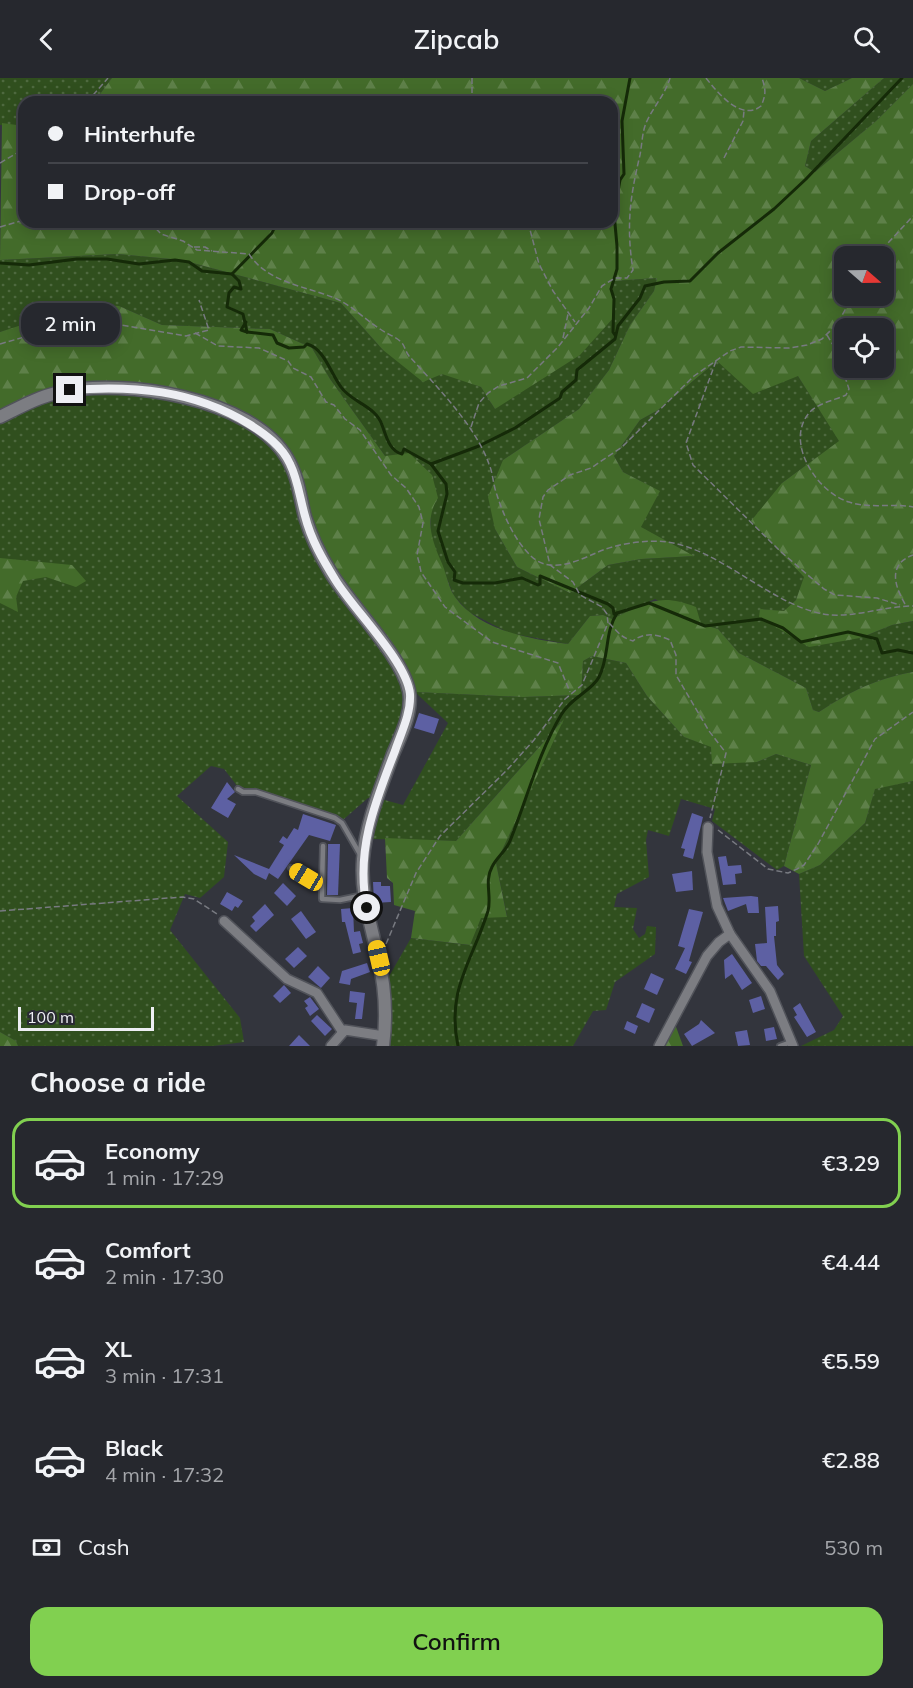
<!DOCTYPE html>
<html lang="en">
<head>
<meta charset="utf-8">
<style>
  :root { --surface:#26282e; --page:#32343a; --text:#f1f3f6; --muted:#a4a6aa; --line:#42444a; --accent:#81d050 }
  body { margin:0; font-family:Mulish,sans-serif; background:var(--page); color:var(--text); height:100vh; display:flex; flex-direction:column; font-size:22px; white-space:nowrap }
  * { box-sizing:border-box; margin:0 }
  p { font-size:20px; color:var(--muted) }
  .icon { flex:none; width:33px; height:33px; fill:none; stroke:currentColor; stroke-width:2; stroke-linecap:round; stroke-linejoin:round }
  .map { position:relative; height:968px; overflow:hidden }
  .panel { display:flex; flex-direction:column; background:var(--surface); flex:1 }
  .panel>* { flex:none }
  .guide { position:absolute; left:18px; top:18px; width:600px; height:132px; border-radius:18px; box-shadow:0 3px 15px #0003,0 0 0 2px var(--line); display:grid; align-content:center; height:132px; padding:0 30px; background:var(--surface) }
  .needle { width:39px; rotate:110deg }
  .tools { position:absolute; left:834px; top:168px; display:grid; gap:12px }
  .tools a { display:grid; place-items:center; width:60px; height:60px; border-radius:12px; background:var(--surface); box-shadow:0 3px 15px #0003,0 0 0 2px var(--line); font-size:30px }
  .scale { position:absolute; left:18px; bottom:15px; width:136px; box-sizing:border-box; padding-left:6px; border:3px solid #edeef3; border-top:0; font-size:16px; line-height:21px; white-space:nowrap; color:#edeef3; -webkit-text-stroke:4px #292a33; paint-order:stroke }
  .end { position:absolute; width:27px; height:27px; margin:-14px; border:8px solid #edeef3; background:#111; box-shadow:0 0 0 3px #111 }
  .from { border-radius:50% }
  .bubble { position:absolute; height:42px; border-radius:18px; background:var(--surface); box-shadow:0 3px 15px #0003,0 0 0 2px var(--line); font-size:20px; font-weight:600; line-height:42px; text-align:center }
  .car { position:absolute; width:18px; height:36px; margin:-18px -9px; border-radius:8px; box-shadow:0 0 4px 2px #0007; background:linear-gradient(#f5c518 24%,#345 0 40%,#f5c518 0 76%,#345 0 86%,#f5c518 0) }
  .guide b { display:flex; align-items:center; gap:21px; height:57px; font-size:22px }
  .guide b+b { border-top:2px solid var(--line) }
  .guide i { width:15px; height:15px; background:var(--text) }
  ul { padding:0; list-style:none }
  li { display:flex; align-items:center; gap:18px; height:90px; margin:0 12px 9px; padding:0 18px; border:3px solid transparent; border-radius:18px }
  li div { flex:1 }
  li b { display:block; font-size:22px }
  li em { font-style:normal; font-weight:600 }
  li.selected { border-color:var(--accent) }
  li>.icon { width:54px; height:54px; stroke-width:1.5 }
  h2 { padding:0 30px; font-size:27px; line-height:72px }
  .pay { display:flex; align-items:center; gap:15px; height:66px; padding:0 30px; font-size:22px }
  .pay p { margin-inline-start:auto }
  .button { display:flex; gap:12px; margin-top:auto; padding:12px 30px }
  .button a { flex:1; height:69px; border-radius:18px; background:var(--accent); color:#111; font-size:24px; font-weight:600; line-height:69px; text-align:center }
  header { display:flex; justify-content:space-between; align-items:center; height:78px; padding:0 30px; background:var(--surface); font-size:27px; font-weight:600 }
  .map>svg:first-child { display:block }
</style>
</head>
<body>
<header><svg class="icon" aria-label="back" viewBox="0 0 24 24"><path d="M15 5l-7 7 7 7"/></svg>Zipcab<svg class="icon" aria-label="search" viewBox="0 0 24 24"><circle cx="10" cy="10" r="6"/><path d="M15 15l6 6"/></svg></header>
<div class="map">
<svg width="913" height="968" viewBox="0 0 913 968">
  <defs>
    <pattern id="grass-dots" width="8" height="8" patternUnits="userSpaceOnUse" patternTransform="scale(1.5)"><rect width="8" height="8" fill="#304f1e"/><path d="M2 2h.1M6 6h.1" fill="none" stroke="#4e693f" stroke-width="1.8" stroke-linecap="round"/></pattern>
    <pattern id="forest-firs" width="22" height="20" patternUnits="userSpaceOnUse" patternTransform="scale(1.5)"><rect width="22" height="20" fill="#436b2a"/><path d="M5 1l3.5 6h-7zM16 11l3.5 6h-7z" fill="#5e8049"/></pattern>
  </defs>
  <rect width="100%" height="100%" fill="#33353d"/>
  <g fill="url(#grass-dots)" fill-rule="evenodd">
    <polygon points="0,0 112,0 94,24 24,24 24,48 0,47"/>
    <polygon points="799,0 852,0 825,13"/>
    <polygon points="884,0 913,0 913,6 876,43 815,94 805,88 811,63"/>
    <path d="M117,176L182,182L341,225L383,272L481,309L495,331L611,203L657,200L654,213L630,247L609,292L579,331L503,382L495,451L517,489L570,515L608,487L641,481L693,478L640,449L659,413L623,394L614,378L640,342L658,332L717,283L798,298L840,363L782,405L805,499L796,522L784,534L761,531L860,560L892,547L913,543V594C875,601 851,613 819,634L813,632L806,610L739,575L718,551L701,546L655,521L612,541L603,537L590,538L568,566L509,555L469,534L454,518L431,461V432L385,378L330,301L312,270L270,251L162,247L119,228L36,244L0,254V182Z"/>
    <path d="M66,309L195,317L280,363L416,614L523,619L581,617L583,583L592,578L626,585L647,618L684,659L757,684L776,676L811,687L784,788L777,792L712,743L715,731L681,721L669,758L648,752L646,762L649,799L617,816L614,829L637,830L633,851L639,860L645,856L647,848L656,849L655,876L615,904L606,932L593,933L573,968H388V900L411,860L469,867L481,839L507,838L496,785L562,643L456,763L370,761L380,721L368,720L344,741L255,711L238,709L224,691L211,688L177,718L228,764L224,799L200,820L185,816L170,852L240,940L244,964L213,968H18L16,963L0,954V336ZM416,615L448,645L403,727L381,721L410,640Z"/>
    <polygon points="913,703 913,968 801,968 834,952 843,938 804,878 799,796 820,787 865,745 875,710"/>
  </g>
  <g fill="url(#forest-firs)" fill-rule="evenodd">
    <path d="M112,0H799L825,13L852,0H884L811,63L805,88L815,94L876,43L913,6V543L892,547L860,560L809,569L759,539L760,531L784,533L796,522L804,499L751,443L782,405L839,363L798,298L753,316L717,283L658,332L640,342L614,378L623,394L660,413L641,449L694,478L641,481L608,487L570,515L517,489L495,451L488,419L503,382L579,331L609,292L630,247L654,213L657,200L612,203L615,238L580,277L495,331L481,309L442,296L423,304L383,272L341,225L182,182L117,176L0,182L2,45L24,48V144H612V24H94ZM844,178H884V218H844ZM844,250H884V290H844Z"/>
    <path d="M86,226L119,228L162,247L270,251L312,270L330,301L385,378L409,375L432,397L438,420C425,440 431,460 440,481C446,493 448,509 455,519C480,553 530,561 568,566L590,538L603,537L612,541C645,525 660,514 696,529L701,546L718,551L739,575L806,610L813,632L819,634C851,613 875,601 913,594V703L875,711L865,745L820,787L799,796L784,788L811,687L776,676L757,684L712,686L711,669L684,659L647,618L626,585L592,578L583,583L581,617L523,619L415,614L404,591L319,467L280,363L195,317L66,309L0,336V254Z"/>
    <polygon points="0,480 72,487 86,503 76,509 46,499 23,503 16,519 18,534 0,525"/>
    <polygon points="564,641 496,785 507,839 481,840 470,867 411,860 415,833 394,827 393,805 387,800 385,760 456,763"/>
    <polygon points="675,946 683,968 662,968"/>
    <polygon points="0,954 16,963 18,968 0,968"/>
  </g>
  <g fill="none" stroke-linecap="round" stroke-linejoin="round">
    <g stroke="#152a08" stroke-width="3">
      <polyline points="0,185 29,187 77,181 107,181 139,186 175,182 189,184 202,193 232,196 239,203 241,211 234,209 229,215 227,229 243,236 247,254"/>
      <polyline points="232,196 272,155 277,144"/>
      <polyline points="246,244 241,252 247,254"/>
      <path d="M247,254L273,257L277,265L289,270L304,269L307,266C324,270 331,296 341,309C351,324 376,328 382,347C386,357 389,373 402,376L404,371L431,386L446,406L447,416L438,453L448,484L455,494L454,502L463,505H495L522,500L538,507L540,506V498L608,526L613,530L614,536L649,525L705,548L761,541L783,550L801,564L848,554L877,561L882,575L898,572L913,575"/>
      <polyline points="615,257 613,254 614,221 611,211 617,191 617,168 614,135 620,102 624,96 622,43 630,0"/>
      <polyline points="431,386 479,368 515,350 560,320 562,314 576,302 577,292 615,261 618,248 640,220 645,208 664,204 690,203 718,175 774,131 806,101 902,0"/>
      <path d="M458,968C446,912 472,884 488,833C492,819 484,803 492,789C496,780 506,773 510,763C527,721 538,676 561,637C570,620 592,613 599,599C610,577 604,556 617,535"/>
    </g>
  </g>
  <g fill="#5d60a3">
    <polygon points="419,635 439,641 434,656 414,650"/>
    <polygon points="227,704 235,714 227,721 236,726 228,740 211,730"/>
    <polygon points="692,735 703,739 693,781 683,778 685,771 681,770"/>
    <polygon points="303,736 336,747 330,763 309,757 278,801 269,795 266,802 254,796 234,777 269,791 284,767 279,764 283,758 287,761 294,750 298,752"/>
    <polygon points="328,766 340,766 338,817 327,817"/>
    <polygon points="726,778 728,788 741,787 742,795 735,796 736,806 723,807 718,779"/>
    <polygon points="692,793 693,812 676,814 672,796"/>
    <polygon points="373,804 381,804 381,808 390,808 391,824 374,825"/>
    <polygon points="283,805 296,818 287,828 274,815"/>
    <polygon points="227,814 243,823 238,830 235,828 232,833 220,826"/>
    <polygon points="751,818 758,819 759,835 748,835 746,826 728,833 723,820"/>
    <polygon points="265,826 274,837 256,854 250,848 255,843 252,839"/>
    <polygon points="778,828 779,843 776,844 776,858 774,858 777,887 784,896 778,902 766,888 761,888 757,883 755,866 767,865 765,829"/>
    <polygon points="353,830 354,854 360,853 363,865 359,866 361,874 353,876 345,844 342,844 341,831"/>
    <polygon points="689,831 703,834 689,883 692,884 686,896 675,891 685,870 678,868"/>
    <polygon points="301,833 316,854 306,861 291,841"/>
    <polygon points="298,869 307,878 294,890 285,881"/>
    <polygon points="732,876 752,905 742,912 732,896 725,901 724,882"/>
    <polygon points="367,885 370,894 351,901 350,907 339,905 342,893"/>
    <polygon points="318,888 330,900 321,910 308,899"/>
    <polygon points="651,895 664,901 657,917 644,911"/>
    <polygon points="284,907 291,915 280,925 273,918"/>
    <polygon points="350,913 365,915 362,941 355,941 357,925 349,924"/>
    <polygon points="761,918 765,931 753,935 749,922"/>
    <polygon points="310,919 319,931 310,938 305,930 308,928 304,923"/>
    <polygon points="642,925 655,931 649,945 636,939"/>
    <polygon points="800,925 816,954 807,959 794,939 797,937 793,930"/>
    <polygon points="317,937 332,951 325,958 311,943"/>
    <polygon points="701,942 715,955 692,968 684,956 699,946"/>
    <polygon points="627,943 638,948 635,956 624,951"/>
    <polygon points="774,949 777,961 766,963 764,951"/>
    <polygon points="747,952 750,967 738,968 735,954"/>
    <polygon points="299,957 310,968 289,968"/>
  </g>
  <g fill="none" stroke-linecap="round" stroke-linejoin="round">
    <defs>
      <g id="service">
        <polyline points="238,711 243,714 256,714 335,740 342,745 361,778"/>
        <polyline points="291,790 322,808 322,821 340,822 364,817"/>
        <polyline points="322,808 323,768"/>
        <polyline points="780,968 791,964"/>
      </g>
      <g id="minor">
        <polyline points="708,749 707,774 717,828 730,856 770,913 793,968"/>
        <polyline points="224,843 287,901 317,915 342,953"/>
        <polyline points="331,968 345,952 384,958"/>
        <polyline points="659,968 707,878 719,864 730,856"/>
      </g>
      <path id="tertiary" d="M0,339C20,329 40,318 61,314C124,300 252,320 287,380C298,398 300,419 305,439C311,459 320,477 331,495C351,528 402,578 409,613C413,634 401,657 393,676C381,710 366,744 363,781C360,815 371,846 378,879C385,908 387,938 383,968"/>
    </defs>
    <use href="#service" stroke="#51535a" stroke-width="8"/>
    <use href="#minor" stroke="#51535a" stroke-width="12"/>
    <use href="#tertiary" stroke="#51535a" stroke-width="15"/>
    <g stroke="#787a81" stroke-width="1.5" stroke-dasharray="6 3" stroke-linecap="butt">
      <path d="M706,0C717,14 741,44 761,28C766,17 766,12 762,0"/>
      <polyline points="87,24 108,0"/>
      <polyline points="472,24 472,0"/>
      <polyline points="724,80 743,43 744,33"/>
      <polyline points="0,85 24,71"/>
      <path d="M150,144L161,156L183,163L197,172L249,176C267,204 304,208 332,219C351,226 364,241 380,251C387,256 394,258 400,263C405,267 405,273 409,278C437,309 475,347 489,386C493,395 493,407 497,417C503,436 514,461 529,476C548,497 575,484 596,475C615,466 646,461 667,464C720,471 770,526 823,536C851,541 884,528 913,528"/>
      <polyline points="528,144 539,186 553,213 575,244"/>
      <polyline points="0,149 24,142"/>
      <polyline points="194,169 205,169 212,173"/>
      <polyline points="876,178 913,138"/>
      <polyline points="195,255 218,268 259,270 288,283 293,290 311,299 326,324 334,327 345,341 360,352 391,397 406,410 419,429 423,445 417,477 419,484 421,494 445,529 492,564 558,585 570,614"/>
      <path d="M827,257L836,272L849,311L846,317C835,322 818,325 809,335C784,365 818,415 849,424C870,431 892,425 913,429"/>
      <polyline points="563,260 568,236"/>
      <polyline points="0,266 73,245 97,243 186,258 209,252 199,222"/>
      <polyline points="716,283 686,365 693,387 780,473 824,511 835,517 877,520 900,527"/>
      <path d="M471,349L479,325L488,315L499,308L527,300L558,269L589,230L602,208L615,200H627L633,192C626,148 630,119 640,77C642,67 642,55 646,45C653,29 665,17 670,0"/>
      <path d="M905,526C894,507 888,486 913,477"/>
      <path d="M609,545C618,554 620,559 633,563C644,554 657,556 670,562L676,577V597L709,653L726,675L710,740"/>
      <polyline points="718,752 768,791 788,795 797,791 804,787 818,766 875,661 913,634"/>
      <polyline points="0,833 182,819 194,821 217,836"/>
      <polyline points="386,866 416,795 440,758 506,693 534,662 565,621 582,607 608,545 607,536 602,529 580,517 573,504 550,487 539,441 543,419 548,412 570,397 591,390 622,369 694,298 730,273 741,269 789,270 807,267 822,261 837,246 853,218"/>
    </g>
    <use href="#service" stroke="#7c7d82" stroke-width="4.5"/>
    <use href="#minor" stroke="#7c7d82" stroke-width="9"/>
    <use href="#tertiary" stroke="#7c7d82" stroke-width="12"/>
  </g>
  <g fill="none" stroke-linecap="round" stroke-linejoin="round">
    <path stroke="#edeef3" stroke-width="8" d="M70,312C133,307 193,312 249,346C265,356 282,368 290,386C298,402 300,421 305,438C311,462 323,482 336,503C354,532 407,584 410,616C411,636 401,655 395,673C375,724 355,774 367,830"/>
  </g>
</svg>
<div class="tools">
<a><svg class="needle" viewBox="-14 -14 28 28"><path d="M0-13l5 13h-10z" fill="#e53935"/><path d="M0 13l5-13h-10z" fill="#a4a6aa"/></svg></a>
<a><svg class="icon" aria-label="locate" viewBox="0 0 24 24"><circle cx="12" cy="12" r="6"/><path d="M12 2v4M12 18v4M2 12h4M18 12h4"/></svg></a>
</div>
<div class="scale">100 m</div>
<i class="end from" style="left:367px;top:830px"></i>
<i class="end" style="left:70px;top:312px"></i>
<div class="bubble" style="left:21px;top:225px;width:99px">2 min</div>
<i class="car" style="left:306px;top:799px;rotate:301deg"></i>
<i class="car" style="left:379px;top:880px;rotate:347deg"></i>
<div class="guide">
<b><i class="from"></i>Hinterhufe</b>
<b><i></i>Drop-off</b>
</div>
</div>
<section class="panel">
<h2>Choose a ride</h2>
<ul>
<li class="selected"><svg class="icon" aria-label="car" viewBox="0 0 24 24"><path d="M5 17H2v-5l4-1 3-4h7l3 4 3 1v5h-3M9 17h6M6 11h13"/><circle cx="7" cy="17" r="2"/><circle cx="17" cy="17" r="2"/></svg><div><b>Economy</b><p>1 min · 17:29</p></div><em>€3.29</em></li>
<li><svg class="icon" aria-label="car" viewBox="0 0 24 24"><path d="M5 17H2v-5l4-1 3-4h7l3 4 3 1v5h-3M9 17h6M6 11h13"/><circle cx="7" cy="17" r="2"/><circle cx="17" cy="17" r="2"/></svg><div><b>Comfort</b><p>2 min · 17:30</p></div><em>€4.44</em></li>
<li><svg class="icon" aria-label="car" viewBox="0 0 24 24"><path d="M5 17H2v-5l4-1 3-4h7l3 4 3 1v5h-3M9 17h6M6 11h13"/><circle cx="7" cy="17" r="2"/><circle cx="17" cy="17" r="2"/></svg><div><b>XL</b><p>3 min · 17:31</p></div><em>€5.59</em></li>
<li><svg class="icon" aria-label="car" viewBox="0 0 24 24"><path d="M5 17H2v-5l4-1 3-4h7l3 4 3 1v5h-3M9 17h6M6 11h13"/><circle cx="7" cy="17" r="2"/><circle cx="17" cy="17" r="2"/></svg><div><b>Black</b><p>4 min · 17:32</p></div><em>€2.88</em></li>
</ul>
<div class="pay"><svg class="icon" aria-label="cash" viewBox="0 0 24 24"><path d="M3 7h18v10H3z"/><circle cx="12" cy="12" r="2"/></svg>Cash<p>530 m</p></div>
<div class="button"><a>Confirm</a></div>
</section>
</body>
</html>
